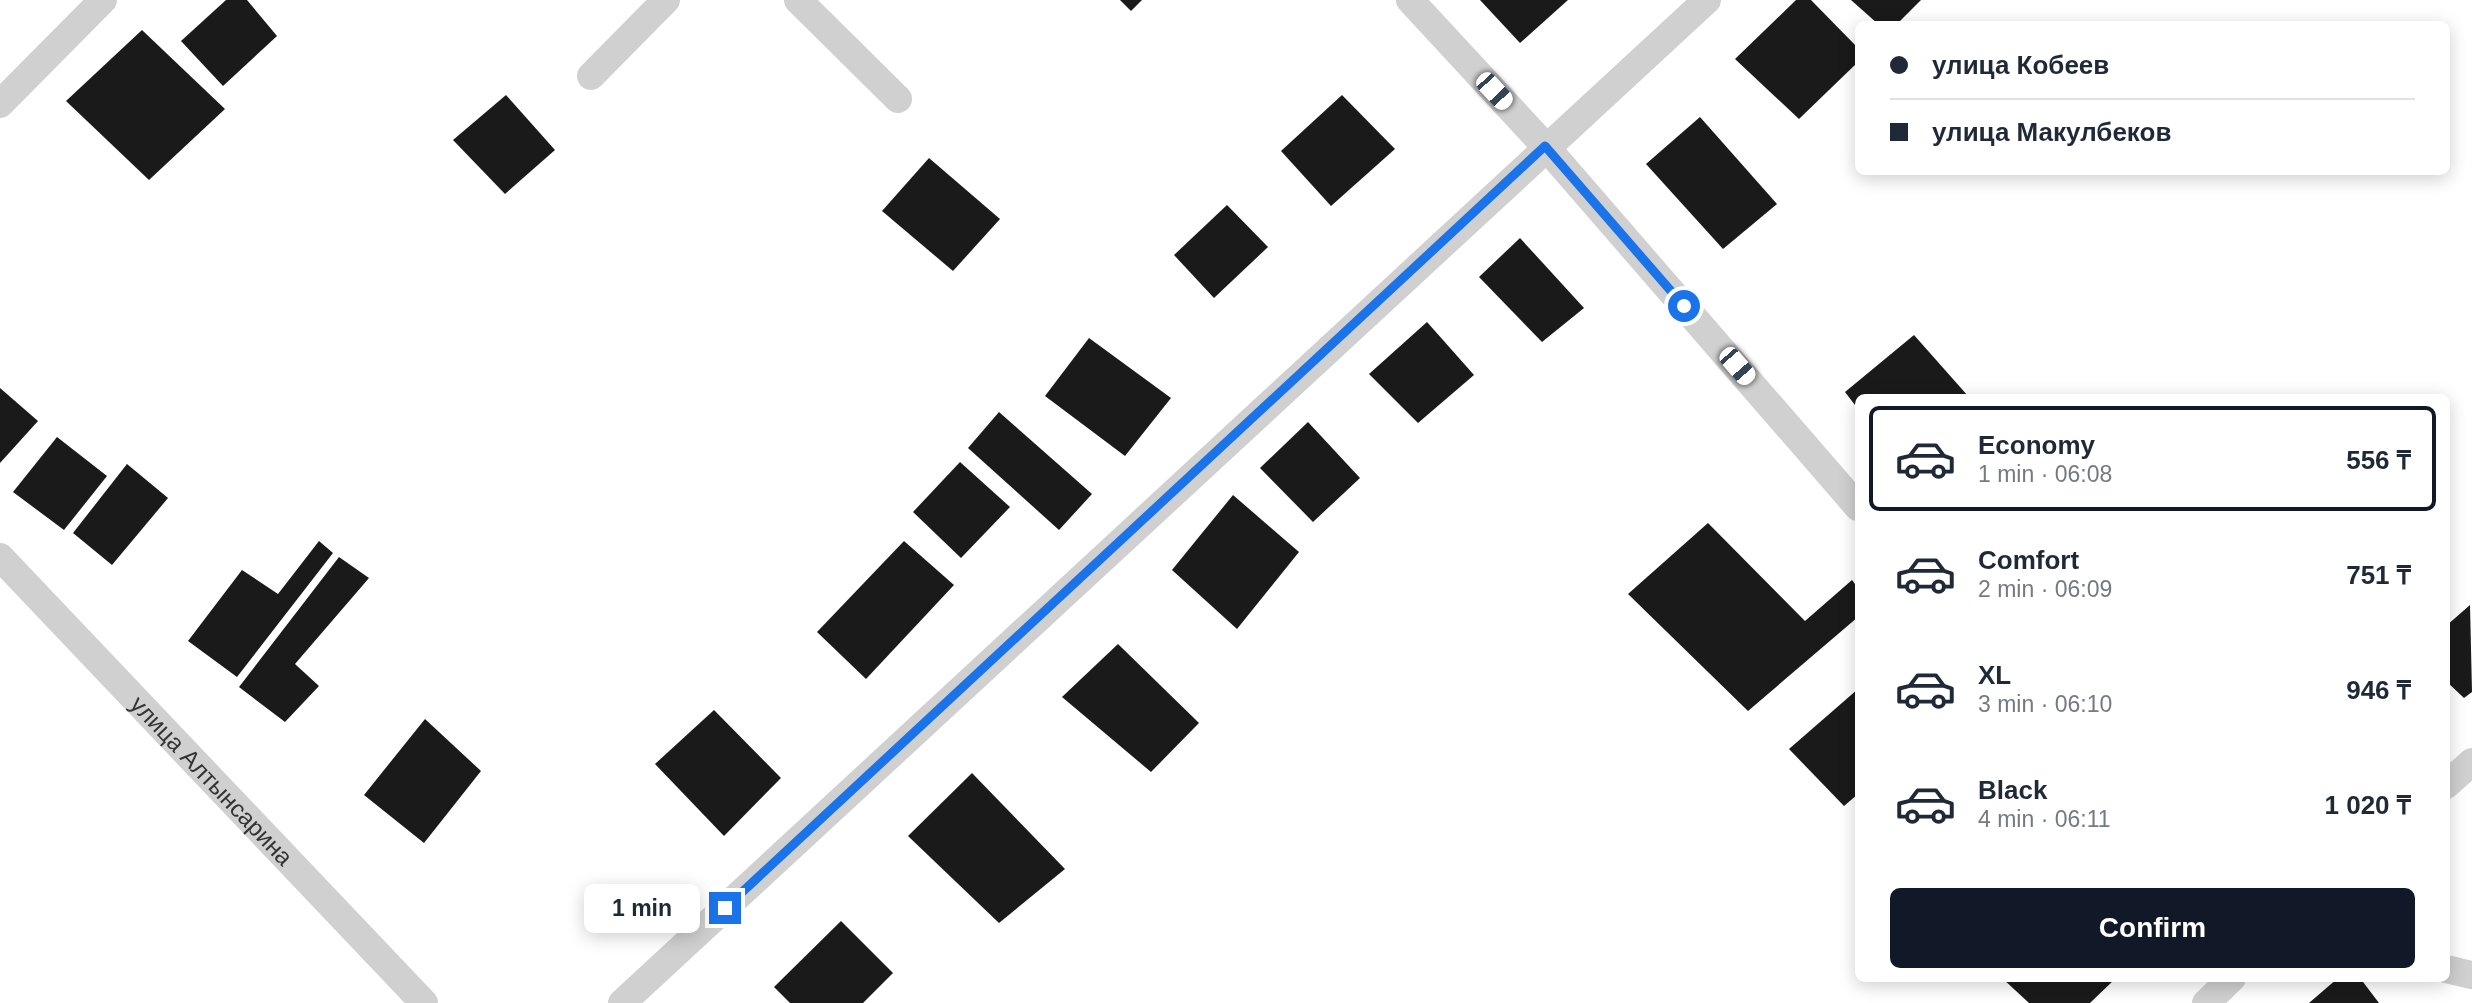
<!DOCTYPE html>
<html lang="en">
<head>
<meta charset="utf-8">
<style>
  :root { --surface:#fff; --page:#f6f6f7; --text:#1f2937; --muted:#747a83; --line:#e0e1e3; --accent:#111827 }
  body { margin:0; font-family:Arial,sans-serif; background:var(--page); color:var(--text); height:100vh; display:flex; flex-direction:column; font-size:26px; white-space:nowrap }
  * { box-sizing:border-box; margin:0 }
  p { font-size:23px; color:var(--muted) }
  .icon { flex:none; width:38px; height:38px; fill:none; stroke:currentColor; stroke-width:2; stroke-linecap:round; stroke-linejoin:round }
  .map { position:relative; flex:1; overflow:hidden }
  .details { position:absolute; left:1855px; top:394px; width:595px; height:588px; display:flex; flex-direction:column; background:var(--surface); border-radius:10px; box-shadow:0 4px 18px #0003 }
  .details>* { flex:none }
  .hud { position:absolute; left:1855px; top:21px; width:595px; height:154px; border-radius:10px; box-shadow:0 4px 18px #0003; display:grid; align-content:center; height:154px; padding:0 35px; background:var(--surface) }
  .end { position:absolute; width:32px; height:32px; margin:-16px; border:9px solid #1a73e8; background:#fff; box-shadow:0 0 0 4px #fff }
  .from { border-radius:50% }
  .bubble { position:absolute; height:49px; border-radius:10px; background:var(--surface); box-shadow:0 4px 18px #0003; font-size:23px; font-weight:600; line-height:49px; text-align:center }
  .car { position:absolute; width:21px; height:42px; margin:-21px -10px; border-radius:9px; box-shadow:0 0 5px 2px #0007; background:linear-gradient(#fff 24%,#345 0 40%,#fff 0 76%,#345 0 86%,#fff 0) }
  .hud b { display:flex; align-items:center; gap:24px; height:66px; font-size:26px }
  .hud b+b { border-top:2px solid var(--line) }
  .hud i { width:18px; height:18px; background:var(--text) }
  ul { padding:12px 0 0; list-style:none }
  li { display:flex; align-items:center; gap:21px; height:105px; margin:0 14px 10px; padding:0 21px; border:4px solid transparent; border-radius:10px }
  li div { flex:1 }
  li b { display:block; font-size:26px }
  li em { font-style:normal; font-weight:600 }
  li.selected { border-color:var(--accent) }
  li>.icon { width:63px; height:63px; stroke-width:1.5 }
  .action { display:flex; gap:14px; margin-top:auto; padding:14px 35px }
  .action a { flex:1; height:80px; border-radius:10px; background:var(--accent); color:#fff; font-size:28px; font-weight:600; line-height:80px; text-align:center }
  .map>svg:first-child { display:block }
</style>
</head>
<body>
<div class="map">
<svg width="2472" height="1003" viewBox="0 0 2472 1003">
  <rect width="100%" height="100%" fill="#fff"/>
  <g fill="#1a1a1a">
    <polygon points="226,0 247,0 277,36 223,86 181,41"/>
    <polygon points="1120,0 1142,0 1131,11"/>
    <polygon points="1480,0 1568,0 1520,43"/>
    <polygon points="1796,0 1811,0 1858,48 1858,62 1799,119 1735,59"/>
    <polygon points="1851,0 1921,0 1897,24 1878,24"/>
    <polygon points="142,30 225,109 149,180 66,101"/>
    <polygon points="506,95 555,150 505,194 453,140"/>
    <polygon points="1342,95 1395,149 1331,206 1281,151"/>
    <polygon points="1700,117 1777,204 1723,249 1646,164"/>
    <polygon points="929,158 1000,219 953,271 882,211"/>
    <polygon points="1227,205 1268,247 1214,298 1174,255"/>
    <polygon points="1520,238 1584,308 1542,342 1479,277"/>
    <polygon points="1427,322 1474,375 1418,423 1369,374"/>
    <polygon points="1914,335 1968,396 1858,397 1858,409 1845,392"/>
    <polygon points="1089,338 1171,398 1125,456 1045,396"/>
    <polygon points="0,388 38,421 0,463"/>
    <polygon points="999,412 1092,494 1059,530 968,448"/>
    <polygon points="1308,422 1360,478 1313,522 1260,468"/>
    <polygon points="57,437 107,476 64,530 13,492"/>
    <polygon points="960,462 1010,507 961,558 913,512"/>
    <polygon points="127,464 168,498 112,565 73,533"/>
    <polygon points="1233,495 1299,552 1237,629 1172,570"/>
    <polygon points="1708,523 1805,621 1852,580 1858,588 1858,617 1748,711 1628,594"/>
    <polygon points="319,541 333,553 237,677 188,641 242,570 278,594"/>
    <polygon points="904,541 954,585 866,679 817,632"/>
    <polygon points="339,557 369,578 295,664 319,686 285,722 239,687"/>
    <polygon points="2470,605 2472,692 2464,698 2446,681 2446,626"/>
    <polygon points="1118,644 1199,723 1151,772 1062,697"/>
    <polygon points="1858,689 1858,794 1844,806 1789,749"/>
    <polygon points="714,710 781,778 724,836 655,764"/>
    <polygon points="425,719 481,771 424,843 364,795"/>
    <polygon points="972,773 1065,869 999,923 908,836"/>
    <polygon points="841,921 893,973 863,1003 790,1003 774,987"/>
    <polygon points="2002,978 2116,978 2090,1003 2029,1003"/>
    <polygon points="2338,978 2360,978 2379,1003 2309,1003"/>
  </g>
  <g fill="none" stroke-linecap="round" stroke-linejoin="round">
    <g stroke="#d0d0d0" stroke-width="28">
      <polyline points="798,0 898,99"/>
      <polyline points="1410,0 1545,146 1858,507"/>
      <polyline points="591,76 666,0"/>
      <polyline points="0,104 103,0"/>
      <path id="s1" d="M0,557L424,1003"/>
      <polyline points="2446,785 2472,762"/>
      <polyline points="2446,969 2472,975"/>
      <polyline points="622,1003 1707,0"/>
      <polyline points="2206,1003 2232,978"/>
    </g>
  </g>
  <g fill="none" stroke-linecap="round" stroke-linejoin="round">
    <polyline stroke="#1a73e8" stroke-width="9" points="725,908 1545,146 1684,306"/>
  </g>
  <g text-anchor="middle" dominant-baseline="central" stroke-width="7" stroke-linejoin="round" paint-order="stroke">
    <g font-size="24" fill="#333" stroke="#fff">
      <text stroke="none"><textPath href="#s1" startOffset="308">улица Алтынсарина</textPath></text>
    </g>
  </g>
</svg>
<i class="end from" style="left:1684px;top:306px"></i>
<i class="end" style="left:725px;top:908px"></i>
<div class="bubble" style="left:584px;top:884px;width:116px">1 min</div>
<i class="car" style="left:1494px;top:91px;rotate:137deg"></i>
<i class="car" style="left:1737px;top:366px;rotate:139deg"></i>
<div class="hud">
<b><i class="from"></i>улица Кобеев</b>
<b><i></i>улица Макулбеков</b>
</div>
<section class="details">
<ul>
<li class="selected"><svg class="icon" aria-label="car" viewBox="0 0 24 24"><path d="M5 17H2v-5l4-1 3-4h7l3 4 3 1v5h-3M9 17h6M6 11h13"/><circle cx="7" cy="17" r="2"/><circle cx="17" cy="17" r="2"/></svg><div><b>Economy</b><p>1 min · 06:08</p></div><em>556 ₸</em></li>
<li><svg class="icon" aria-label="car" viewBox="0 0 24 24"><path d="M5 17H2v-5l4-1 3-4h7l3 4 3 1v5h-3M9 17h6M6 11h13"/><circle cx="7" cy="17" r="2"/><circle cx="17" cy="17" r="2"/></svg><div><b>Comfort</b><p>2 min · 06:09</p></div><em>751 ₸</em></li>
<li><svg class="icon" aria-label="car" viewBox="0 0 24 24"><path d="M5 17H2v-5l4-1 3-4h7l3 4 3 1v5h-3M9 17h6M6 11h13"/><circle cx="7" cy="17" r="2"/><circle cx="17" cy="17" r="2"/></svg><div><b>XL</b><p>3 min · 06:10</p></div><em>946 ₸</em></li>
<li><svg class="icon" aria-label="car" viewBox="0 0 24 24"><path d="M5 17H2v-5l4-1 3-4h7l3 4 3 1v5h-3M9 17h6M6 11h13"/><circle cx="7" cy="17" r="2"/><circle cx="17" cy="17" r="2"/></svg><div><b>Black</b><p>4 min · 06:11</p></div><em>1 020 ₸</em></li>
</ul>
<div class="action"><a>Confirm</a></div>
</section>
</div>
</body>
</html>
